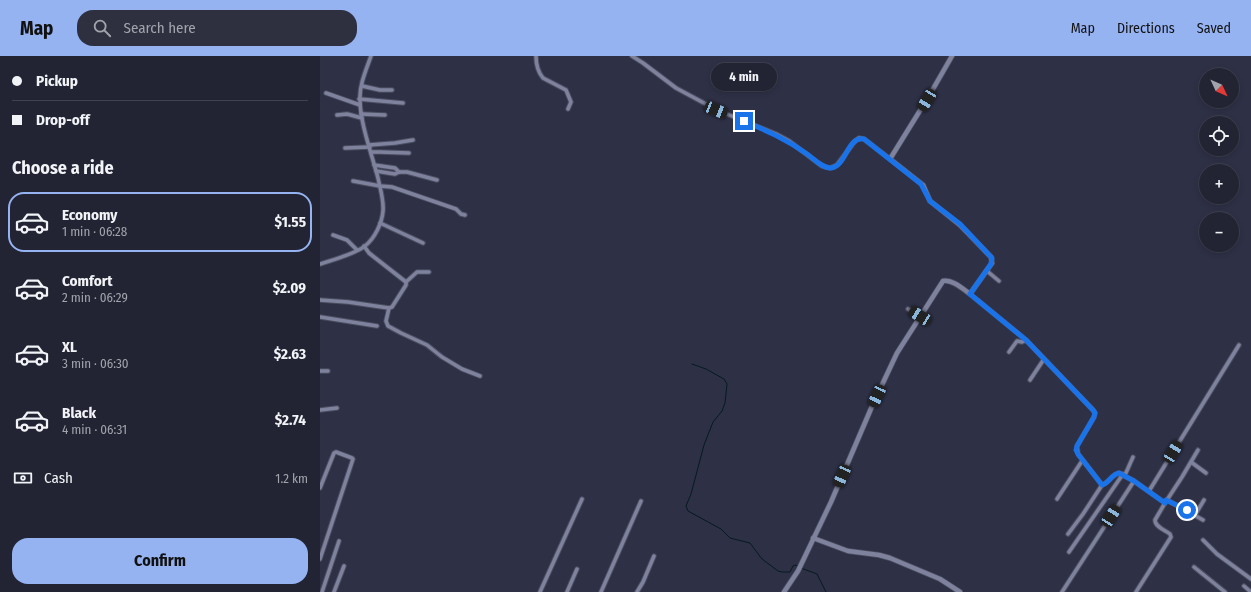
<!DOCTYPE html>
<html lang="en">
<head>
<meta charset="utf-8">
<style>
  :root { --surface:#222434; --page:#2e3040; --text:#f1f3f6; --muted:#a2a4ac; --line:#3f414f; --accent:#95b2f1 }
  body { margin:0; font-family:"Fira Sans Condensed",sans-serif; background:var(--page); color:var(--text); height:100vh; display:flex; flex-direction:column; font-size:15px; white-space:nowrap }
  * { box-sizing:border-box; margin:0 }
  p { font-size:13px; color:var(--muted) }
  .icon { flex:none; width:22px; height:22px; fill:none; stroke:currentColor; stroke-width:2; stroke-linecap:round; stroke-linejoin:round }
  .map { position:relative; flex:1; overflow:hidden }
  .side { display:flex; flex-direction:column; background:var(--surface); width:320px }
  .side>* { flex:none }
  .guide { display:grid; align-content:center; height:88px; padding:0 12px; background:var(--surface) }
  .needle { width:26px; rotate:134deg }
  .tools { position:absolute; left:879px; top:12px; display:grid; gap:8px }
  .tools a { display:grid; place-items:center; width:40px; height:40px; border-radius:50%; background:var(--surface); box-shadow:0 2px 6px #0003,0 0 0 1px var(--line); font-size:20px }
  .end { position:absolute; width:18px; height:18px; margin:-9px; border:5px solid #1a73e8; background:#fff; box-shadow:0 0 0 2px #fff }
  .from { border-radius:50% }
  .bubble { position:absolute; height:28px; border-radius:14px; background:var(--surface); box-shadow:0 2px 6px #0003,0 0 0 1px var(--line); font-size:13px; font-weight:700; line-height:28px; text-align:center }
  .car { position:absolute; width:12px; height:24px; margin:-12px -6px; border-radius:5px; box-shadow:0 0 3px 1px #0007; background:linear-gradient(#222 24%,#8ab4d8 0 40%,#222 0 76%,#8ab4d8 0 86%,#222 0) }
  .guide b { display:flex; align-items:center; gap:14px; height:38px; font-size:15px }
  .guide b+b { border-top:1px solid var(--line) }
  .guide i { width:10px; height:10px; background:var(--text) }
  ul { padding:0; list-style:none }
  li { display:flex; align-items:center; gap:12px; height:60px; margin:0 8px 6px; padding:0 4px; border:2px solid transparent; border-radius:16px }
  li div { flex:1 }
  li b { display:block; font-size:15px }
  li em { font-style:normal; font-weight:700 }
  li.current { border-color:var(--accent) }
  li>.icon { width:36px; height:36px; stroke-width:1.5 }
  h2 { padding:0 12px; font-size:18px; line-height:48px }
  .pay { display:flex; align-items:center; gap:10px; height:44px; padding:0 12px; font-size:15px }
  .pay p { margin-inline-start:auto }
  .button { display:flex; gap:8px; margin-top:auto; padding:8px 12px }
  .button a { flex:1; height:46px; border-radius:16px; background:var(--accent); color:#111; font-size:16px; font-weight:700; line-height:46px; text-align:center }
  header { display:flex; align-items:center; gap:24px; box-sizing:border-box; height:56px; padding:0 20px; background:var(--accent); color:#111 }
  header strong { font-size:19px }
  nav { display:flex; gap:22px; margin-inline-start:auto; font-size:14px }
  .search { width:280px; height:36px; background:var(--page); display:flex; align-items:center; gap:10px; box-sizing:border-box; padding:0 14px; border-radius:16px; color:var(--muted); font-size:15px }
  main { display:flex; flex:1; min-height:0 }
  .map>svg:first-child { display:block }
</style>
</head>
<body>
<header>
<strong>Map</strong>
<div class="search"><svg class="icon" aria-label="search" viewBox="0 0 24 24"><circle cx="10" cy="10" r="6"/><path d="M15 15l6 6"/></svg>Search here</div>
<nav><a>Map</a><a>Directions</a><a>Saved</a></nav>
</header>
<main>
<section class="side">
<div class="guide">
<b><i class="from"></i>Pickup</b>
<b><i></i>Drop-off</b>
</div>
<h2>Choose a ride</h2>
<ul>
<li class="current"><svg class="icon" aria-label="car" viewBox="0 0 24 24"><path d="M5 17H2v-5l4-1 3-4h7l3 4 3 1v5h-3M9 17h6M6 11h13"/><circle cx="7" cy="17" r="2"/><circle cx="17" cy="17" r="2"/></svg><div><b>Economy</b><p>1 min · 06:28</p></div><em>$1.55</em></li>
<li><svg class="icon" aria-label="car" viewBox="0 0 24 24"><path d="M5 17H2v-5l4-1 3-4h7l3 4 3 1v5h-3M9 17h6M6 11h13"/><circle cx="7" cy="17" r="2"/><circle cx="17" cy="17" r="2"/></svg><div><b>Comfort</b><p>2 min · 06:29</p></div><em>$2.09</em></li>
<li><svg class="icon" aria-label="car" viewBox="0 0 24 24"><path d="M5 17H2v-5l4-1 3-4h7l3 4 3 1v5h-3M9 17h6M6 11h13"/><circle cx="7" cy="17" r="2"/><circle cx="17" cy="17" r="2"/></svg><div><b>XL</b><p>3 min · 06:30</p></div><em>$2.63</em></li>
<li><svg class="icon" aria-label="car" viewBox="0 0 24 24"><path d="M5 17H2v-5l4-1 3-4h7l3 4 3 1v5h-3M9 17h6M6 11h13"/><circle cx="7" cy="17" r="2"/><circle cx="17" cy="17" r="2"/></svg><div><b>Black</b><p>4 min · 06:31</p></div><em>$2.74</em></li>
</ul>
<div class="pay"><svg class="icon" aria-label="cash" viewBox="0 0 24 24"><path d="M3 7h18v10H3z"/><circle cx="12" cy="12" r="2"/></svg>Cash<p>1.2 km</p></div>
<div class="button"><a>Confirm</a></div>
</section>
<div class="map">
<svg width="931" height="536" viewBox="0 0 931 536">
  <rect width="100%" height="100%" fill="#2e3046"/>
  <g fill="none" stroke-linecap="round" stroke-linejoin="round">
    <g stroke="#041a1f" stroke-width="1">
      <polyline points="372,308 386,313 404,323 407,328 405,347 402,355 393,366 384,389 371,438 366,450 368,455 401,473 410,482 430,487 442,503 458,515 462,516 470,516 473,510 475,509 478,510"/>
      <polyline points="481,512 497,518 506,536"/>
    </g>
    <defs>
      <g id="minor">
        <path d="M216,0C216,8 218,16 223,22L246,34L251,46L248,53"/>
        <polyline points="312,0 323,7 356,32 397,54 456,78 469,85 502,110 510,112 517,109 535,85 539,82 544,83 570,103"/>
        <polyline points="42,30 60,34 72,34"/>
        <polyline points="6,37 40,49"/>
        <polyline points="39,43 83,47"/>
        <polyline points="41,58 65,59"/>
        <polyline points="17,59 27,58 42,62"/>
        <polyline points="49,89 75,87 93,84"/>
        <polyline points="25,92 50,91"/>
        <polyline points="51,96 60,96 89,97"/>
        <polyline points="54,109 75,112 79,116"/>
        <polyline points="56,115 75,118 79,116 87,116 117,124"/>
        <polyline points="33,125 60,130 72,131 136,153 141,158 145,159"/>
        <polyline points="60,167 103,187"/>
        <polyline points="13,179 27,184 37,194"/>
        <path d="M0,208C10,205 38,196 45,190C55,182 62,167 63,155C64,144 60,132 58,122C52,99 40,67 40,44C39,30 46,14 51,0"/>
        <polyline points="667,215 679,225"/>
        <polyline points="86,226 97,216 109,216"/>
        <path d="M650,238L706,284L773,354L775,357L774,361L757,390L758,398L782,429C789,427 792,418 799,417L814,425L845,447L835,464C835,471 845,474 850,478L851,481L816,536"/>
        <polyline points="0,244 28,246 69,252 72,251 86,229 86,226 49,197 44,190"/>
        <polyline points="69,252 66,265 68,270 81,277 107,289 122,301 142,313 160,320"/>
        <polyline points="588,253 600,260"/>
        <polyline points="0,261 57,270"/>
        <polyline points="689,296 697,285 702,286 706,284"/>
        <polyline points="0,315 8,315"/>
        <polyline points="710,324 724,303"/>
        <polyline points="0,354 17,352"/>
        <polyline points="871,406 886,417"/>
        <polyline points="805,419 813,401"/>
        <polyline points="0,432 14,397 16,396 32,402 33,403 0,503"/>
        <polyline points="829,435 919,289"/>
        <polyline points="737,443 762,405"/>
        <polyline points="847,444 883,464"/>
        <polyline points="845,447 862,421 878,394"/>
        <polyline points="875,459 884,444"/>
        <polyline points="748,478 763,458 782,429"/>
        <polyline points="883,484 897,498 931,523"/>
        <polyline points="749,496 803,418"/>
        <polyline points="874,511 905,536"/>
        <polyline points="924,530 931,536"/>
        <polyline points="2,536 19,485"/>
        <polyline points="14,536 24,510"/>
        <polyline points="220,536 262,443"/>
        <polyline points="247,536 257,513"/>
        <polyline points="281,536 321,445"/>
        <polyline points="317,536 323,526 334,500"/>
        <polyline points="742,536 814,425"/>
      </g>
      <g id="tertiary">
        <polyline points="493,482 528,495 559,499 570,502 620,523 640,536"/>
        <path d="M464,536L478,515L511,446L553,348L577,297L623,225C632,223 643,233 650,238L672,207L671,201L640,169L610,145L603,129L570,103L609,40L632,0"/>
      </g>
    </defs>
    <use href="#minor" stroke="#4b4d60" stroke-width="5.5"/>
    <use href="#tertiary" stroke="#4b4d60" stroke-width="6"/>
    <use href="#minor" stroke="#7f829d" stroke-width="3.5"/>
    <use href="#tertiary" stroke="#7f829d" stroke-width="4.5"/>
  </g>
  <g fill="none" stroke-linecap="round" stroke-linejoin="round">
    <path stroke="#1a73e8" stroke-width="5" d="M424,65C447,75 466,83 487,98C494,103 502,112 511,112C526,111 527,80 544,83L601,128L610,145L640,168L672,202L671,208L650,238L706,284L773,354L775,357L774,361L757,390L756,394L758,398L782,429C789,427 792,418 799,417L814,425L845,447L846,444L867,454"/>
  </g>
</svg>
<div class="tools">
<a><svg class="needle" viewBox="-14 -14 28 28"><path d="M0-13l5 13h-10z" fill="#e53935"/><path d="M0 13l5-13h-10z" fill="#a2a4ac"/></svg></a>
<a><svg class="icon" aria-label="locate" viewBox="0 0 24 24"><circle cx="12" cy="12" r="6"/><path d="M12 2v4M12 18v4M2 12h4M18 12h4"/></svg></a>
<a>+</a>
<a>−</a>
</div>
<i class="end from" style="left:867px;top:454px"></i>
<i class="end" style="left:424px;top:65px"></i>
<div class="bubble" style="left:391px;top:7px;width:66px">4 min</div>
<i class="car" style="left:607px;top:44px;rotate:211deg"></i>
<i class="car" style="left:396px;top:54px;rotate:112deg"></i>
<i class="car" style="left:600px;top:260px;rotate:302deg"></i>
<i class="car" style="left:557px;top:340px;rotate:205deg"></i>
<i class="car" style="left:853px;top:396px;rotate:31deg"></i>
<i class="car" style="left:522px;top:420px;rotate:204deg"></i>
<i class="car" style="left:791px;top:460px;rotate:33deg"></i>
</div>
</main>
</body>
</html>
